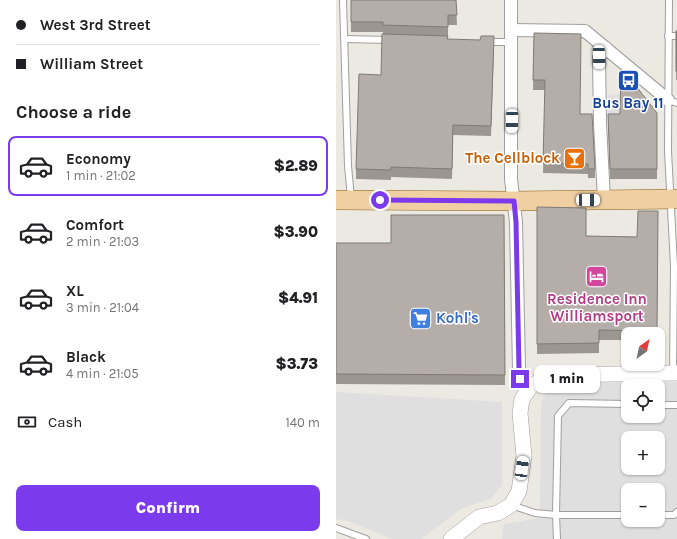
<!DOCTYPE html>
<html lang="en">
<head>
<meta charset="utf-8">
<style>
  :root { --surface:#fff; --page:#f2f2f2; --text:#202124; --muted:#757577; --line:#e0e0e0; --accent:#7c3aed }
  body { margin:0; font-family:Karla,sans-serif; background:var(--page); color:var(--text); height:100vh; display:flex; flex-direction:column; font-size:15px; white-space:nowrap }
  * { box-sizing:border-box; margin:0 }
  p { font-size:13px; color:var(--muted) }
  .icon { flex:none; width:22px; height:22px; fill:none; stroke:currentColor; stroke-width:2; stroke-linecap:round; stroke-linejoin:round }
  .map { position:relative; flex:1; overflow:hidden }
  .details { display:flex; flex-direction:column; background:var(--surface); width:336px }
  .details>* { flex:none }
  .top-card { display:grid; align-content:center; height:88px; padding:0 16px; background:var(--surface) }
  .needle { width:26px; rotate:33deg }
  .buttons { position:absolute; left:285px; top:327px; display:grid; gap:8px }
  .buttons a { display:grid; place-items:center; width:44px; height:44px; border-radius:8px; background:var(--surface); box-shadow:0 1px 3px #0004; font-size:20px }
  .end { position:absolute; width:18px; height:18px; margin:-9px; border:5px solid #7c3aed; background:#fff; box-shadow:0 0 0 2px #fff }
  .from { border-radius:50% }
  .bubble { position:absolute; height:28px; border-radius:8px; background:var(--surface); box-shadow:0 1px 3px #0004; font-size:13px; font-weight:800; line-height:28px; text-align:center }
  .car { position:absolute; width:12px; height:24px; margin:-12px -6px; border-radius:5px; box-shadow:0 0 3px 1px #0007; background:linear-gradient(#fff 24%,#345 0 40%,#fff 0 76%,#345 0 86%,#fff 0) }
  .top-card b { display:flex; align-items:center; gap:14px; height:38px; font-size:15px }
  .top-card b+b { border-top:1px solid var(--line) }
  .top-card i { width:10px; height:10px; background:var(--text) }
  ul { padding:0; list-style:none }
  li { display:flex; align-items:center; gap:12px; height:60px; margin:0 8px 6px; padding:0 8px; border:2px solid transparent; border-radius:8px }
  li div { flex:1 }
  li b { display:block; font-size:15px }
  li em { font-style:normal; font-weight:800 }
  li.active { border-color:var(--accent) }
  li>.icon { width:36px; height:36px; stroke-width:1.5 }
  h2 { padding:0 16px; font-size:18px; line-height:48px }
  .pay { display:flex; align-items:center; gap:10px; height:44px; padding:0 16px; font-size:15px }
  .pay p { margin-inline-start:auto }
  .primary-button { display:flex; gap:8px; margin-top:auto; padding:8px 16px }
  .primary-button a { flex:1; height:46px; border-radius:8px; background:var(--accent); color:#fff; font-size:16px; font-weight:800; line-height:46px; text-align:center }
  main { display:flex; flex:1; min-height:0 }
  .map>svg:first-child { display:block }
</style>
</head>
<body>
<main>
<section class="details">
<div class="top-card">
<b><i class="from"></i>West 3rd Street</b>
<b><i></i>William Street</b>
</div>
<h2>Choose a ride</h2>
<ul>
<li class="active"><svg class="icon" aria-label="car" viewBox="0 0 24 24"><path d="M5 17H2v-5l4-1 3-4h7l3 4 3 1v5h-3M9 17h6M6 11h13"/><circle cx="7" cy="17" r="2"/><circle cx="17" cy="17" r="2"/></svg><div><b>Economy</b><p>1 min · 21:02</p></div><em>$2.89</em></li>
<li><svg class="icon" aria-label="car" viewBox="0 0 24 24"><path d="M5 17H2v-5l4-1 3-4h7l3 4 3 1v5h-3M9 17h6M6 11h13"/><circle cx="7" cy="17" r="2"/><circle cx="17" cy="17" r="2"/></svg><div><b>Comfort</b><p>2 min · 21:03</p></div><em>$3.90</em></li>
<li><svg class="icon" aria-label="car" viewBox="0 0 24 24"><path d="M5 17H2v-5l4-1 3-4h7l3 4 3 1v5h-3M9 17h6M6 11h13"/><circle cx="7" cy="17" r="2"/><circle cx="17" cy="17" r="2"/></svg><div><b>XL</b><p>3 min · 21:04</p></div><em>$4.91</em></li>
<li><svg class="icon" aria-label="car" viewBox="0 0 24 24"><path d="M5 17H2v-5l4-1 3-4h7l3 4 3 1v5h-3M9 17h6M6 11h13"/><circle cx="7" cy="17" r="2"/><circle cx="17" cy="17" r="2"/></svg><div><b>Black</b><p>4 min · 21:05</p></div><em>$3.73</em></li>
</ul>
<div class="pay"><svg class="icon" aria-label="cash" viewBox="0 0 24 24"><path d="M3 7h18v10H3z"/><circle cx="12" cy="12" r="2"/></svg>Cash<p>140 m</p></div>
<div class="primary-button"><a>Confirm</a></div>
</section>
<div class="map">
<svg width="341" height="539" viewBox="0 0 341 539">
  <rect width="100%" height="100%" fill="#ece9e2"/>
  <g fill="#dfdfdf" fill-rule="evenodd">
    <polygon points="272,94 284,95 284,124 272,124"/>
    <path d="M341,382V539H166L168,524L204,518L205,402L212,390L222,383ZM292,386H322V416H292ZM292,438H322V468H292ZM292,490H322V520H292Z"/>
    <polygon points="0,392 166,402 166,485 155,499 126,508 85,539 56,539 12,521 0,519"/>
  </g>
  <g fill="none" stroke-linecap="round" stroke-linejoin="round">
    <defs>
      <g id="service">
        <polyline points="7,0 12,166 15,198"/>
        <polyline points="333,0 332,151 338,266 337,373"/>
        <polyline points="332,36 341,36"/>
        <polyline points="9,39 53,40"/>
        <polyline points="150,42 175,42"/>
        <polyline points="332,100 341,103"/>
        <polyline points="292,404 233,403 222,416 220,515 292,515"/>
        <polyline points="322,405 341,405"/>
        <polyline points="175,505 199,513 220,515 221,539"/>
        <polyline points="322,515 338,515 341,512"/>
        <polyline points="0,528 30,539"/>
      </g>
      <g id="minor">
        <polyline points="175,0 175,179 180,222 183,369 184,379 195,386"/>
        <polyline points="175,30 249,31 332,100"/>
        <polyline points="268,199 264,124 263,57 270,48"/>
      </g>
      <polyline id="tertiary" points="115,539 143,517 162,513 175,505 183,491 188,456 184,413 186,399 195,386 216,375 341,373"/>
      <polyline id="primary" points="0,200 178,201 341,199"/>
    </defs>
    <use href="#service" stroke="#9f9f9f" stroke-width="8"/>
    <use href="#minor" stroke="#9f9f9f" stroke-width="14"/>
    <use href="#tertiary" stroke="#9f9f9f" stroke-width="16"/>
    <use href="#primary" stroke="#825f11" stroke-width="20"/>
    <use href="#service" stroke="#fff" stroke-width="6"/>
    <use href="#minor" stroke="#fff" stroke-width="12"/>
    <use href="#tertiary" stroke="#fff" stroke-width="15"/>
    <use href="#primary" stroke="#f0d0a3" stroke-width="19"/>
  </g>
  <g fill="#9c9690">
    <polygon points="15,0 120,0 121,25 112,25 112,39 158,46 155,136 117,135 116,179 55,177 55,180 20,179 20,169 45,75 47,32 15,32"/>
    <rect x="340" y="31" width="1" height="49"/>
    <polygon points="198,33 244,114 259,169 259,178 252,178 252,174 207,173 209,90 197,90"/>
    <polygon points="321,113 321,179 274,179 272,114 284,114"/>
    <polygon points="201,207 250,236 301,237 322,211 321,334 292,334 292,340 263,340 263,353 201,354"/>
    <polygon points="168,215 169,385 0,384 0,243 55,243"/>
  </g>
  <g fill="#b5aea8" stroke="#7f7a76">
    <polygon points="15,0 120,0 121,15 112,15 112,27 47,25 47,22 15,22"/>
    <rect x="340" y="31" width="1" height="40"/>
    <polygon points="198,33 245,34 244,114 256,114 259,169 252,169 252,164 207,163 209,80 197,80"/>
    <polygon points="46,34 112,36 111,39 144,40 145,36 158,36 155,126 117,125 116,169 55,167 55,170 20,169 23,74 45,75"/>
    <polygon points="285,71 300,86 321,113 321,169 274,169 272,114 284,114"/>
    <polygon points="201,207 250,208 250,236 301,237 302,211 322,211 321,331 263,330 263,343 201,344"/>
    <polygon points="55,215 168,215 169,375 0,374 0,243 55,243"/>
  </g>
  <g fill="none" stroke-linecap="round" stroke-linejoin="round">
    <polyline stroke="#7c3aed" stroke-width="5" points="44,200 178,201 180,222 183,369 184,379"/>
  </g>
  <defs>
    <symbol id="bus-square" viewBox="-11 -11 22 22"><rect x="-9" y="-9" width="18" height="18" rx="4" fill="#1a4fb4" stroke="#fff"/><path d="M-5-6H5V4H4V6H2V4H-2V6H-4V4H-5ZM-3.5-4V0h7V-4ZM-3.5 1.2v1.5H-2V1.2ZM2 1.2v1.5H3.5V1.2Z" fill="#fff"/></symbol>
    <symbol id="bar-square" viewBox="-11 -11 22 22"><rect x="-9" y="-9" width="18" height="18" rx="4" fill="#e8710a" stroke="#fff"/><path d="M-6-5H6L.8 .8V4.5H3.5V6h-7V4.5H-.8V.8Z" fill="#fff"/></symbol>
    <symbol id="hotel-square" viewBox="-11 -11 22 22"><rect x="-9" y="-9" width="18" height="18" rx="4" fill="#d1479c" stroke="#fff"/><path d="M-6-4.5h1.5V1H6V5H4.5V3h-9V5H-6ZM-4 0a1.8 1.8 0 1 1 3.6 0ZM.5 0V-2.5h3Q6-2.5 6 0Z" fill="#fff"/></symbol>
    <symbol id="supermarket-square" viewBox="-11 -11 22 22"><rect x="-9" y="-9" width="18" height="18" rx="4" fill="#3f7fe0" stroke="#fff"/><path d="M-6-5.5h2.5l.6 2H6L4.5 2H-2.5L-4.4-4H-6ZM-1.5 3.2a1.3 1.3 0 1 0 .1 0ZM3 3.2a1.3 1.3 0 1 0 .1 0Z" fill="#fff"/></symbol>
  </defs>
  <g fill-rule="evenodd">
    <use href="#bus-square" x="280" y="68" width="25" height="25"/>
    <use href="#bar-square" x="226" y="146" width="25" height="25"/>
    <use href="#hotel-square" x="248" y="264" width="25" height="25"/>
    <use href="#supermarket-square" x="72" y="306" width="25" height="25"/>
  </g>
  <g text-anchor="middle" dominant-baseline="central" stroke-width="3" stroke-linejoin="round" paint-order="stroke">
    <g font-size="15" font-weight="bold" fill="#164399" stroke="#fff">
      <text x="292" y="103">Bus Bay 11</text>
    </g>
    <g font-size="15" font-weight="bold" fill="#c56008" stroke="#fff" text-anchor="end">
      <text x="224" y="158">The Cellblock</text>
    </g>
    <g font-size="15" font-weight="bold" fill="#b23c85" stroke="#fff">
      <text x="261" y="299">Residence Inn<tspan x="261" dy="17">Williamsport</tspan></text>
    </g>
    <g font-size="15" font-weight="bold" fill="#366cbe" stroke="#fff" text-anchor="start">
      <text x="100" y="318">Kohl's</text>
    </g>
  </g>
</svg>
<div class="buttons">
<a><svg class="needle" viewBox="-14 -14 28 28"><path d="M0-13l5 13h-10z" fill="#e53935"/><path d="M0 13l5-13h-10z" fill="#757577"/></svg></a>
<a><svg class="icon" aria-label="locate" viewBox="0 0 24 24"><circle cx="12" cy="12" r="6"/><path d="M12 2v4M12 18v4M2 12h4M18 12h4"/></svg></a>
<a>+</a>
<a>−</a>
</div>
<i class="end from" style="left:44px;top:200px"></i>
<i class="end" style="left:184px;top:379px"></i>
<div class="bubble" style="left:198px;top:365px;width:66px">1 min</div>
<i class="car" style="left:263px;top:57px;rotate:179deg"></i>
<i class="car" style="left:176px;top:121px;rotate:181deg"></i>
<i class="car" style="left:252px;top:200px;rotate:90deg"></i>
<i class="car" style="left:186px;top:468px;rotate:8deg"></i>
</div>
</main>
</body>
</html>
